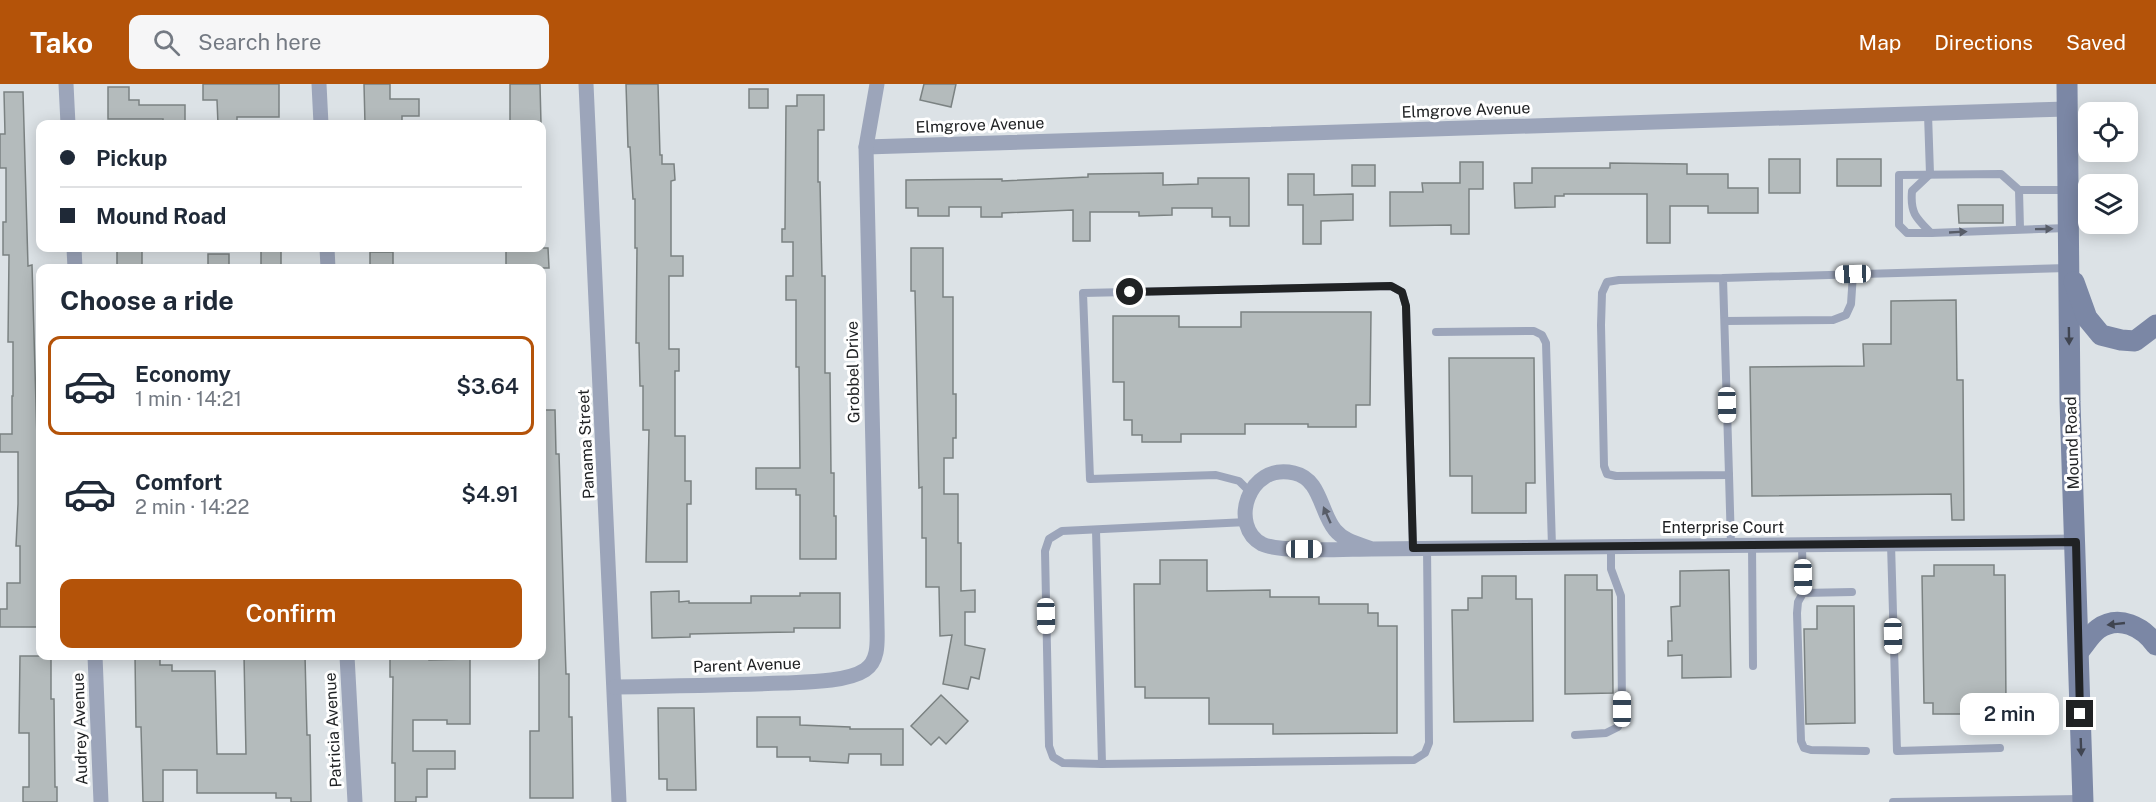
<!DOCTYPE html>
<html lang="en">
<head>
<meta charset="utf-8">
<style>
  :root { --surface:#fff; --page:#f6f6f7; --text:#1f2937; --muted:#747a83; --line:#e0e1e3; --accent:#b45309 }
  body { margin:0; font-family:"Public Sans",sans-serif; background:var(--page); color:var(--text); height:100vh; display:flex; flex-direction:column; font-size:22px; white-space:nowrap }
  * { box-sizing:border-box; margin:0 }
  p { font-size:20px; color:var(--muted) }
  .icon { flex:none; width:33px; height:33px; fill:none; stroke:currentColor; stroke-width:2; stroke-linecap:round; stroke-linejoin:round }
  .map { position:relative; flex:1; overflow:hidden }
  .details { position:absolute; left:36px; top:180px; width:510px; height:396px; display:flex; flex-direction:column; background:var(--surface); border-radius:12px; box-shadow:0 3px 15px #0003 }
  .details>* { flex:none }
  .hud { position:absolute; left:36px; top:36px; width:510px; height:132px; border-radius:12px; box-shadow:0 3px 15px #0003; display:grid; align-content:center; height:132px; padding:0 24px; background:var(--surface) }
  .controls { position:absolute; left:2078px; top:18px; display:grid; gap:12px }
  .controls a { display:grid; place-items:center; width:60px; height:60px; border-radius:12px; background:var(--surface); box-shadow:0 3px 15px #0003; font-size:30px }
  .end { position:absolute; width:27px; height:27px; margin:-14px; border:8px solid #202224; background:#fff; box-shadow:0 0 0 3px #fff }
  .from { border-radius:50% }
  .bubble { position:absolute; height:42px; border-radius:12px; background:var(--surface); box-shadow:0 3px 15px #0003; font-size:20px; font-weight:600; line-height:42px; text-align:center }
  .car { position:absolute; width:18px; height:36px; margin:-18px -9px; border-radius:8px; box-shadow:0 0 4px 2px #0007; background:linear-gradient(#fff 24%,#345 0 40%,#fff 0 76%,#345 0 86%,#fff 0) }
  .hud b { display:flex; align-items:center; gap:21px; height:57px; font-size:22px }
  .hud b+b { border-top:2px solid var(--line) }
  .hud i { width:15px; height:15px; background:var(--text) }
  ul { padding:0; list-style:none }
  li { display:flex; align-items:center; gap:18px; height:99px; margin:0 12px 9px; padding:0 12px; border:3px solid transparent; border-radius:12px }
  li div { flex:1 }
  li b { display:block; font-size:22px }
  li em { font-style:normal; font-weight:600 }
  li.active { border-color:var(--accent) }
  li>.icon { width:54px; height:54px; stroke-width:1.5 }
  h2 { padding:0 24px; font-size:27px; line-height:72px }
  .primary-button { display:flex; gap:12px; margin-top:auto; padding:12px 24px }
  .primary-button a { flex:1; height:69px; border-radius:12px; background:var(--accent); color:#fff; font-size:24px; font-weight:600; line-height:69px; text-align:center }
  header { display:flex; align-items:center; gap:36px; box-sizing:border-box; height:84px; padding:0 30px; background:var(--accent); color:#fff }
  header strong { font-size:28px }
  nav { display:flex; gap:33px; margin-inline-start:auto; font-size:21px }
  .search { width:420px; height:54px; background:var(--page); display:flex; align-items:center; gap:15px; box-sizing:border-box; padding:0 21px; border-radius:12px; color:var(--muted); font-size:22px }
  .map>svg:first-child { display:block }
</style>
</head>
<body>
<header>
<strong>Tako</strong>
<div class="search"><svg class="icon" aria-label="search" viewBox="0 0 24 24"><circle cx="10" cy="10" r="6"/><path d="M15 15l6 6"/></svg>Search here</div>
<nav><a>Map</a><a>Directions</a><a>Saved</a></nav>
</header>
<div class="map">
<svg width="2156" height="718" viewBox="0 0 2156 718">
  <rect width="100%" height="100%" fill="#dce2e6"/>
  <g fill="#b4bbbc" stroke="#7b8282" stroke-width="1.5">
    <polygon points="203,0 279,0 279,33 237,33 237,40 218,40 217,16 203,16"/>
    <polygon points="364,0 390,0 390,15 419,15 419,32 402,32 402,40 365,40"/>
    <polygon points="510,0 540,0 541,40 510,40"/>
    <polygon points="626,0 658,0 660,71 662,71 662,80 674,80 675,96 671,97 671,172 683,172 683,192 669,192 669,265 679,265 679,287 675,287 675,352 685,352 685,397 691,397 691,420 687,420 687,478 646,478 649,346 643,346 643,302 640,302 639,259 636,259 637,164 635,164 635,115 633,115 630,63 628,63"/>
    <polygon points="924,0 956,0 951,23 920,16"/>
    <polygon points="108,3 129,3 129,16 139,16 139,21 185,21 185,40 163,40 163,35 108,35"/>
    <rect x="749" y="5" width="19" height="19"/>
    <polygon points="4,8 23,8 28,182 32,181 37,355 40,355 40,543 0,543 0,525 7,525 7,499 20,499 20,462 16,462 18,420 18,368 0,368 0,350 12,350 12,312 13,312 13,258 8,258 9,171 3,171 3,138 6,138 6,84 0,84 0,50 5,50"/>
    <polygon points="797,11 824,11 824,46 818,46 818,98 820,98 822,192 825,192 825,289 830,289 831,389 834,389 834,432 836,432 836,475 800,475 800,411 796,411 796,405 756,405 756,384 800,384 799,283 796,283 796,216 786,216 786,192 793,192 793,158 782,158 782,145 785,145 786,22 797,22"/>
    <rect x="1769" y="75" width="31" height="34"/>
    <rect x="1837" y="75" width="44" height="27"/>
    <polygon points="1460,78 1483,78 1483,105 1469,105 1469,150 1451,150 1451,141 1390,142 1390,108 1423,108 1422,99 1460,99"/>
    <polygon points="1610,79 1687,80 1687,90 1728,90 1728,104 1758,104 1758,129 1708,129 1708,122 1670,122 1670,159 1647,159 1647,110 1564,110 1564,112 1555,112 1555,123 1515,124 1514,99 1532,99 1532,84 1610,84"/>
    <rect x="1352" y="81" width="23" height="21"/>
    <polygon points="1163,89 1163,101 1198,100 1198,94 1249,94 1249,142 1230,142 1230,133 1212,133 1212,124 1172,124 1172,131 1139,132 1139,128 1090,128 1090,157 1073,157 1073,126 1002,129 1002,133 981,133 981,123 949,123 949,132 918,132 918,124 906,124 906,96 1002,95 1002,97 1088,93 1088,90"/>
    <polygon points="1288,90 1314,90 1314,111 1353,110 1353,136 1321,137 1321,160 1303,160 1303,121 1288,121"/>
    <polygon points="1958,121 2003,121 2003,139 1959,139"/>
    <rect x="117" y="164" width="25" height="20"/>
    <rect x="261" y="164" width="20" height="20"/>
    <polygon points="506,164 548,164 549,184 506,184"/>
    <polygon points="911,164 943,164 943,213 953,213 953,310 956,310 956,354 953,354 953,374 944,374 944,410 958,410 958,459 961,459 961,507 975,506 975,528 965,528 965,561 985,565 979,595 971,593 968,605 943,600 952,551 940,552 939,503 926,503 926,454 922,454 922,403 919,404 915,207 911,207"/>
    <rect x="370" y="168" width="23" height="16"/>
    <rect x="208" y="170" width="21" height="14"/>
    <polygon points="1956,216 1957,296 1963,296 1964,436 1952,436 1951,410 1752,412 1750,283 1864,282 1863,260 1891,260 1891,217"/>
    <polygon points="1241,228 1371,228 1370,321 1356,321 1356,343 1308,343 1308,340 1245,340 1245,350 1181,350 1181,358 1142,358 1142,351 1132,351 1132,336 1124,336 1124,298 1113,298 1113,232 1179,232 1179,243 1241,243"/>
    <polygon points="1449,274 1534,274 1535,399 1526,399 1526,429 1472,429 1472,392 1450,392"/>
    <polygon points="542,326 555,326 556,370 559,370 566,590 569,590 569,633 572,633 573,714 530,714 530,647 539,647 539,572 542,572"/>
    <polygon points="1160,476 1207,476 1207,507 1270,506 1270,513 1319,513 1319,520 1368,520 1368,529 1378,529 1378,542 1397,542 1397,649 1273,650 1273,640 1209,640 1209,614 1145,614 1145,603 1135,603 1134,500 1160,500"/>
    <polygon points="1934,481 1994,481 1994,491 2005,491 2006,621 1997,621 1997,630 1933,630 1933,619 1924,619 1922,492 1934,492"/>
    <polygon points="1729,486 1731,593 1682,594 1682,571 1668,572 1668,557 1672,557 1671,523 1680,522 1680,487"/>
    <polygon points="1565,491 1597,491 1597,506 1612,506 1613,609 1565,610"/>
    <polygon points="1482,492 1516,492 1516,515 1532,515 1533,637 1454,638 1452,526 1468,526 1468,514 1482,514"/>
    <polygon points="679,507 679,518 689,517 689,519 751,519 751,512 800,512 800,509 840,509 840,544 794,544 794,548 690,550 690,553 652,554 651,508"/>
    <polygon points="1817,522 1854,522 1855,639 1806,640 1804,545 1817,545"/>
    <polygon points="20,572 51,572 51,615 54,615 55,703 57,703 57,718 23,718 23,703 29,703 29,649 19,649"/>
    <polygon points="135,572 160,572 160,581 172,581 172,587 215,587 217,670 246,670 244,572 305,572 307,651 310,651 311,718 291,718 291,714 276,714 276,709 197,709 197,686 163,686 163,718 143,718 141,643 136,643"/>
    <polygon points="390,572 429,572 429,576 470,575 470,640 447,640 447,636 413,636 413,667 455,667 455,685 427,685 427,713 416,713 416,718 395,718 395,679 392,679 393,593 390,593"/>
    <polygon points="941,611 968,637 946,660 939,653 931,661 911,642"/>
    <polygon points="658,624 694,624 696,706 667,706 667,695 659,695"/>
    <polygon points="757,633 800,633 800,641 850,643 850,645 903,645 903,681 881,681 881,670 849,670 848,679 810,677 810,673 777,673 777,663 757,663"/>
  </g>
  <g fill="none" stroke-linecap="round" stroke-linejoin="round">
    <g stroke="#9ca5ba" stroke-width="8">
      <path d="M1928,30L1930,90L1912,107C1910,129 1916,134 1931,149L2067,144"/>
      <polyline points="2019,106 2020,145"/>
      <polyline points="1931,149 1907,149 1899,141 1899,91 2001,90 2019,106 2067,106"/>
      <polyline points="1723,194 1729,391 1616,392 1607,390 1604,382 1601,241 1602,209 1607,198 1619,196 1723,194 2067,184"/>
      <polyline points="1725,237 1833,236 1846,231 1851,220 1853,190"/>
      <polyline points="1436,248 1534,247 1542,251 1546,259 1552,463"/>
      <polyline points="1729,391 1731,461"/>
      <polyline points="1250,408 1239,397 1216,391 1090,395 1083,209 1391,202 1402,208 1406,222 1413,464"/>
      <polyline points="1247,438 1062,447 1049,455 1045,467 1049,662 1053,673 1063,679 1102,680 1414,676 1425,669 1429,659 1427,464"/>
      <polyline points="1096,446 1102,680"/>
      <polyline points="1891,460 1897,667 2000,664"/>
      <polyline points="1752,461 1753,582"/>
      <polyline points="1802,461 1803,509 1852,508"/>
      <polyline points="1803,509 1798,518 1797,529 1801,657 1804,664 1811,666 1866,667"/>
      <polyline points="1575,651 1606,649 1618,643 1622,625 1621,512 1611,485 1611,462"/>
      <polyline points="1893,718 2080,715"/>
    </g>
    <g stroke="#9ca5ba" stroke-width="15">
      <polyline points="66,0 68,40"/>
      <polyline points="319,0 321,40"/>
      <polyline points="586,0 619,718"/>
      <polyline points="866,63 2067,25"/>
      <polyline points="74,164 75,184"/>
      <polyline points="327,164 328,184"/>
      <path d="M1372,465C1359,460 1344,457 1335,446C1320,428 1321,395 1294,389C1247,378 1229,443 1262,460C1281,469 1347,465 1372,465L2076,458"/>
      <polyline points="95,572 101,718"/>
      <polyline points="347,572 355,718"/>
      <path d="M615,603C672,602 728,601 784,599C806,598 847,598 865,586C880,576 877,555 877,539L866,63L877,0"/>
    </g>
    <g stroke="#7b87a5" stroke-width="21">
      <polyline points="2067,0 2070,318 2083,718"/>
      <polyline points="2074,198 2087,234 2101,251 2121,256 2135,257 2156,241"/>
      <path d="M2079,567C2085,560 2091,550 2098,545C2119,530 2143,543 2156,561"/>
    </g>
  </g>
  <defs><path id="oneway-solid" d="M-6-.8H1V-3.2L6.5 0L1 3.2V.8H-6Z" transform="scale(1.5)"/></defs>
  <g fill="#585d68">
    <use href="#oneway-solid" transform="translate(2044 145) rotate(-1)"/>
    <use href="#oneway-solid" transform="translate(1958 148) rotate(-3)"/>
    <use href="#oneway-solid" transform="translate(1327 431) rotate(-114)"/>
  </g>
  <g fill="#404551">
    <use href="#oneway-solid" transform="translate(2069 252) rotate(89)"/>
    <use href="#oneway-solid" transform="translate(2116 540) rotate(174)"/>
    <use href="#oneway-solid" transform="translate(2081 663) rotate(88)"/>
  </g>
  <g fill="none" stroke-linecap="round" stroke-linejoin="round">
    <polyline stroke="#202224" stroke-width="8" points="1130,208 1391,202 1402,208 1406,222 1413,464 2076,458 2080,630"/>
  </g>
  <g text-anchor="middle" dominant-baseline="central" stroke-width="6" stroke-linejoin="round" paint-order="stroke">
    <g font-size="16" fill="#202224" stroke="#fff">
      <text transform="translate(1466 26) rotate(-2)">Elmgrove Avenue</text>
      <text transform="translate(980 41) rotate(-2)">Elmgrove Avenue</text>
      <text transform="translate(853 288) rotate(-91)">Grobbel Drive</text>
      <text transform="translate(2072 359) rotate(-92)">Mound Road</text>
      <text transform="translate(586 360) rotate(-93)">Panama Street</text>
      <text x="1723" y="443">Enterprise Court</text>
      <text transform="translate(747 581) rotate(-2)">Parent Avenue</text>
      <text transform="translate(80 645) rotate(-92)">Audrey Avenue</text>
      <text transform="translate(333 646) rotate(-93)">Patricia Avenue</text>
    </g>
  </g>
</svg>
<div class="controls">
<a><svg class="icon" aria-label="locate" viewBox="0 0 24 24"><circle cx="12" cy="12" r="6"/><path d="M12 2v4M12 18v4M2 12h4M18 12h4"/></svg></a>
<a><svg class="icon" aria-label="layers" viewBox="0 0 24 24"><path d="M12 4l9 5-9 5-9-5zM3 14l9 5 9-5"/></svg></a>
</div>
<i class="end from" style="left:1130px;top:208px"></i>
<i class="end" style="left:2080px;top:630px"></i>
<div class="bubble" style="left:1960px;top:609px;width:99px">2 min</div>
<i class="car" style="left:1853px;top:190px;rotate:268deg"></i>
<i class="car" style="left:1727px;top:321px;rotate:179deg"></i>
<i class="car" style="left:1304px;top:465px;rotate:90deg"></i>
<i class="car" style="left:1803px;top:493px;rotate:179deg"></i>
<i class="car" style="left:1046px;top:532px;rotate:179deg"></i>
<i class="car" style="left:1893px;top:552px;rotate:179deg"></i>
<i class="car" style="left:1622px;top:625px;rotate:0deg"></i>
<div class="hud">
<b><i class="from"></i>Pickup</b>
<b><i></i>Mound Road</b>
</div>
<section class="details">
<h2>Choose a ride</h2>
<ul>
<li class="active"><svg class="icon" aria-label="car" viewBox="0 0 24 24"><path d="M5 17H2v-5l4-1 3-4h7l3 4 3 1v5h-3M9 17h6M6 11h13"/><circle cx="7" cy="17" r="2"/><circle cx="17" cy="17" r="2"/></svg><div><b>Economy</b><p>1 min · 14:21</p></div><em>$3.64</em></li>
<li><svg class="icon" aria-label="car" viewBox="0 0 24 24"><path d="M5 17H2v-5l4-1 3-4h7l3 4 3 1v5h-3M9 17h6M6 11h13"/><circle cx="7" cy="17" r="2"/><circle cx="17" cy="17" r="2"/></svg><div><b>Comfort</b><p>2 min · 14:22</p></div><em>$4.91</em></li>
</ul>
<div class="primary-button"><a>Confirm</a></div>
</section>
</div>
</body>
</html>
